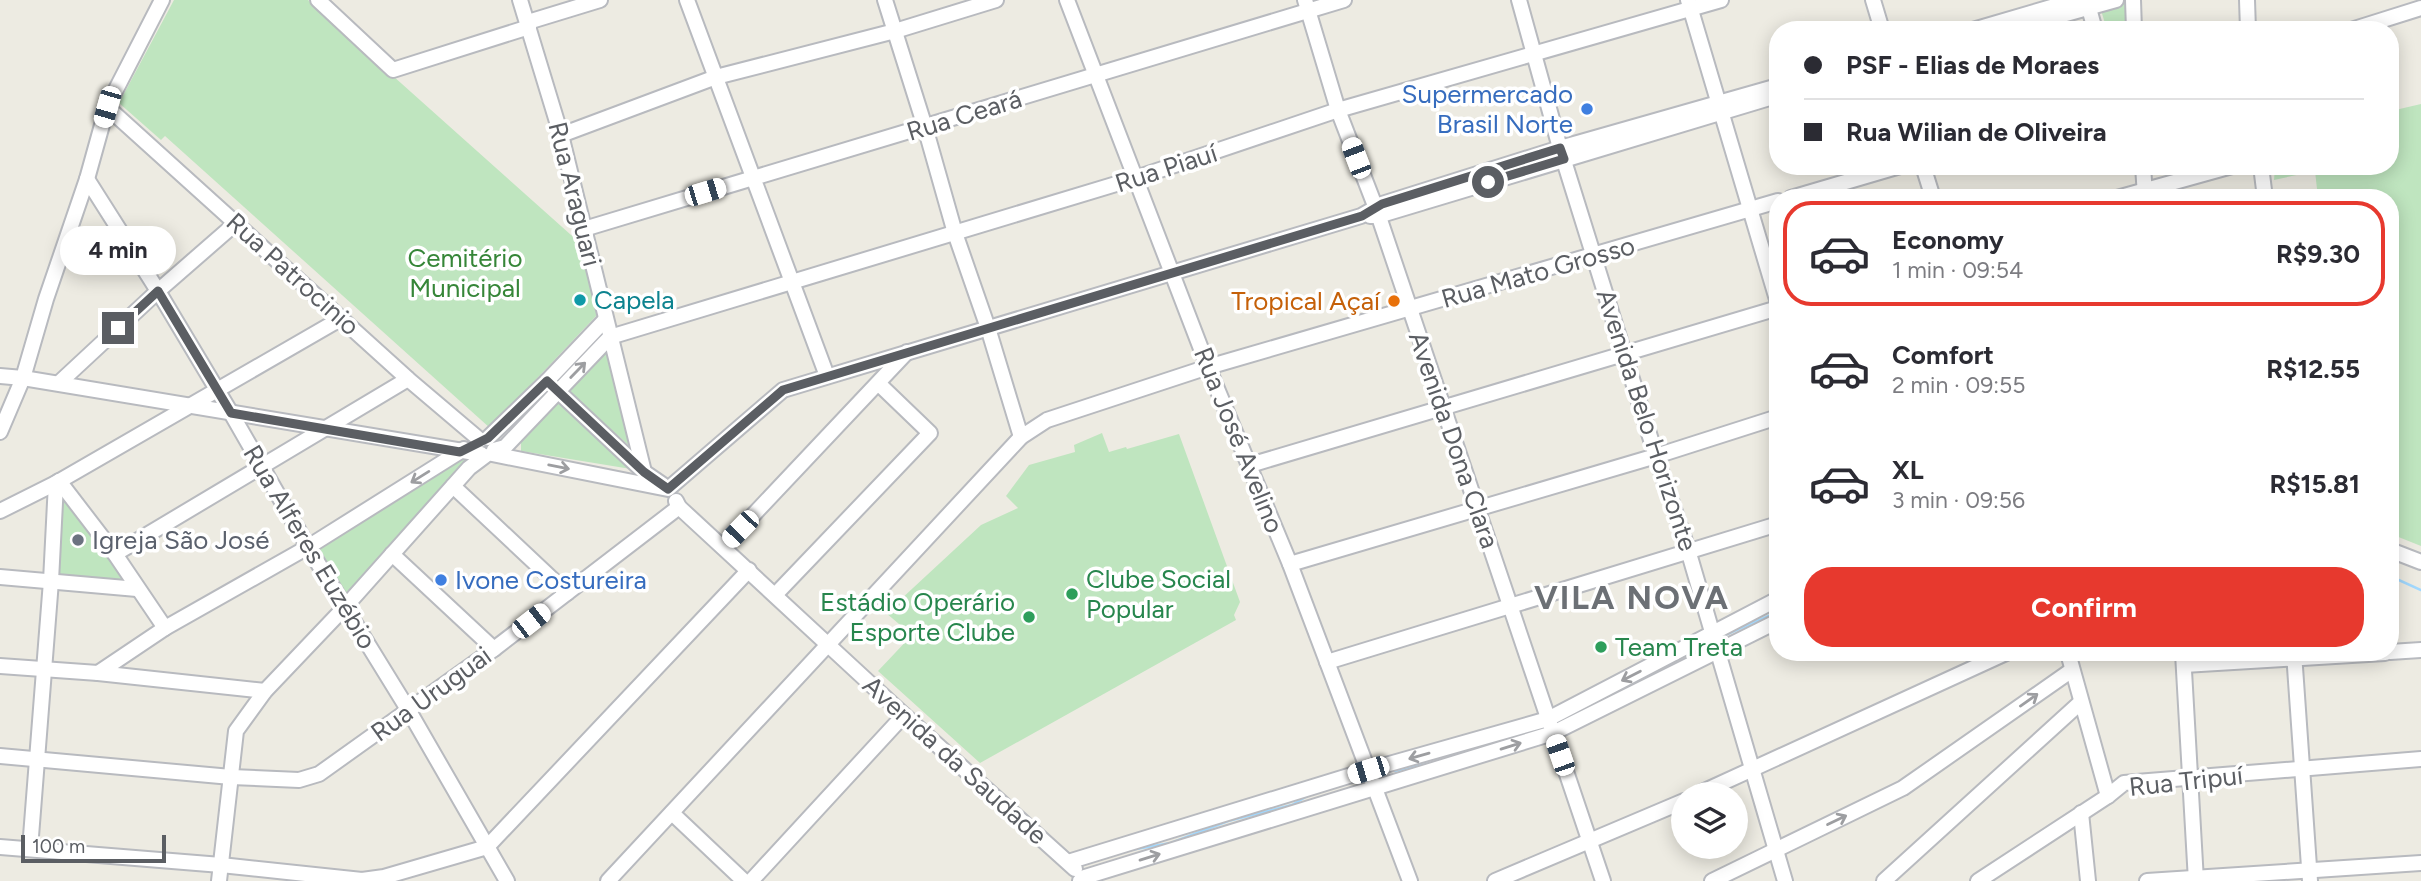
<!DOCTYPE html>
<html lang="en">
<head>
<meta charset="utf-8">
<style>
  :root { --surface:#fff; --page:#f7f7f7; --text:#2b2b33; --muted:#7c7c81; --line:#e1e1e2; --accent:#e7392e }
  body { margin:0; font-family:Figtree,sans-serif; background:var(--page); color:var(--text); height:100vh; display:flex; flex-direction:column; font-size:26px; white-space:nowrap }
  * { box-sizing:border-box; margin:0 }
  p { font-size:23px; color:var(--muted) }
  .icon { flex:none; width:38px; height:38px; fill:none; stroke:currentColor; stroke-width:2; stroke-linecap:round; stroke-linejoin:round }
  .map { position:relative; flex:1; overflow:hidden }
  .side { position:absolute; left:1769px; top:189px; width:630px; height:472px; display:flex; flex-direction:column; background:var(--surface); border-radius:28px; box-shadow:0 4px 18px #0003 }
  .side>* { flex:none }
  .top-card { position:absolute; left:1769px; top:21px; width:630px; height:154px; border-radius:28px; box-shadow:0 4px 18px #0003; display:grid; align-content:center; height:154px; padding:0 35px; background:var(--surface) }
  .buttons { position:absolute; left:1671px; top:782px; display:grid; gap:14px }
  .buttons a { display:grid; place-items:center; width:77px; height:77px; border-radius:50%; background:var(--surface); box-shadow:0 4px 18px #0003; font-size:35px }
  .scale { position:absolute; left:21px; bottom:18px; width:145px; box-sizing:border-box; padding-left:7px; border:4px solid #5b5e63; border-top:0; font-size:19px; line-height:24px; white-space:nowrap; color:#5b5e63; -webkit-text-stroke:5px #fff; paint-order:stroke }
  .end { position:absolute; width:32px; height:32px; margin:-16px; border:9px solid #5b5e63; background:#fff; box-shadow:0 0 0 4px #fff }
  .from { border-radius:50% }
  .bubble { position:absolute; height:49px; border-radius:24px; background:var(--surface); box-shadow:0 4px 18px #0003; font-size:23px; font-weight:700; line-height:49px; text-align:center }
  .car { position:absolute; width:21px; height:42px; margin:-21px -10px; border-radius:9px; box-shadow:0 0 5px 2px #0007; background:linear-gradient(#fff 24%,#345 0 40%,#fff 0 76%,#345 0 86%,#fff 0) }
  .top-card b { display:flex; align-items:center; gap:24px; height:66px; font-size:26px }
  .top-card b+b { border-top:2px solid var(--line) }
  .top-card i { width:18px; height:18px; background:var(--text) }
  ul { padding:12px 0 0; list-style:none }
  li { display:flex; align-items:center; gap:21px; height:105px; margin:0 14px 10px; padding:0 21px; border:4px solid transparent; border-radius:28px }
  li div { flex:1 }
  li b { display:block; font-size:26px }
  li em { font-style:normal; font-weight:700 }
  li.active { border-color:var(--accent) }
  li>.icon { width:63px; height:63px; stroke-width:1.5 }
  .primary-button { display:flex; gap:14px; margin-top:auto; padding:14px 35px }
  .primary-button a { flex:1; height:80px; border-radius:28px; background:var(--accent); color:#fff; font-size:28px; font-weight:700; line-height:80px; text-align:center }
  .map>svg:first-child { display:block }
</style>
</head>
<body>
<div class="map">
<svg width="2421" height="881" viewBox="0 0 2421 881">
  <rect width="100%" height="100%" fill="#edebe2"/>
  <g fill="#bfe5bf">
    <polygon points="174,0 308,0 580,243 597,315 490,428 165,136 161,140 119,103"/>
    <polygon points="2123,0 2128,0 2129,30 2107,30 2100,7"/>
    <polygon points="2421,104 2421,546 2391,534 2390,198 2318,198 2315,171 2274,180 2275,167 2279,166 2390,166 2391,111"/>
    <polygon points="609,346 632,448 568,391"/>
    <polygon points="559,401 637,470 521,451 521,442"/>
    <polygon points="1102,433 1109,452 1126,447 1127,449 1179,434 1240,602 1234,615 1236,620 980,763 878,671 912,635 886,613 981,525 1018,508 1006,496 1029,465 1075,452 1074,445"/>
    <polygon points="467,456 472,459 347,594 344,593 316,546"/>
    <polygon points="67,499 126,578 124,582 58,575 62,502"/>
  </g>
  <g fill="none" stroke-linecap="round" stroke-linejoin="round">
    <g stroke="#a1d8fe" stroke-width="2.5">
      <polyline points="2390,576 2421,590"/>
      <polyline points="1725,635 1778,612"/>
      <polyline points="1484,747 1531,731"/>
      <polyline points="1395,771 1431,763"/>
      <polyline points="1336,787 1360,780"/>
      <polyline points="1130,850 1171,843 1228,821 1292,805 1309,795"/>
    </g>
    <defs>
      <g id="minor">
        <polyline points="318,0 393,70 529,27"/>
        <polyline points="520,0 561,135 644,472"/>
        <polyline points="687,0 827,376"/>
        <polyline points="885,0 925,127 955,233 988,328 1021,437"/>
        <polyline points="1067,0 1208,367 1290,564 1410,881"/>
        <polyline points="1305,0 1338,110 1377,211 1603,881"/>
        <polyline points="1519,0 1560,148 1656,456 1688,550 1785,881"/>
        <polyline points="1688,0 1778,303"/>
        <polyline points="1873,0 1882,30"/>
        <polyline points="2133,0 2134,30"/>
        <polyline points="2247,0 2248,30"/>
        <polyline points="2087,1 2095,30"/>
        <polyline points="528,22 600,0"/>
        <polyline points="1973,30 2075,0"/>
        <polyline points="2009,30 2116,0"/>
        <polyline points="2351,30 2421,8"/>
        <polyline points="107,107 408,379 480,440"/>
        <polyline points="561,135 716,77 895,31 996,0"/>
        <polyline points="1923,166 1933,198"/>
        <polyline points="2143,166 2145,196"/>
        <polyline points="2261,166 2265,198"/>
        <polyline points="87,179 158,291 231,413 308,547 409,711 507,881"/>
        <polyline points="1791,198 1900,166"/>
        <polyline points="2117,198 2232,166"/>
        <polyline points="1370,216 1378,216 1773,97"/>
        <polyline points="584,229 1344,0"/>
        <polyline points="0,376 23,378 481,454"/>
        <polyline points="547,381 644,472 663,485"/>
        <polyline points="59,383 158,291 236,223"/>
        <polyline points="0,432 23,378 46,299 87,179 107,107 162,0"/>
        <polyline points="488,438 547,381 605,320"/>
        <polyline points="494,450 505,447 610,337 1136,178 1338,110 1721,0"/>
        <polyline points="492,454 668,489 783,390 1361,216 1382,204 1560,148 1778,86"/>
        <polyline points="1250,465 1778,308"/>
        <polyline points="59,481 115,554 165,628"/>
        <polyline points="453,486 567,593"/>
        <polyline points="676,501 679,507 904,715 1075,869"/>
        <polyline points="0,511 56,483 342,318"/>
        <polyline points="723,547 907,352"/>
        <polyline points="2390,550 2421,562"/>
        <polyline points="115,554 408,379"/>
        <polyline points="392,554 494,649"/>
        <polyline points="1290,564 1656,456 1778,417"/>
        <polyline points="0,577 137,589"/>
        <polyline points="775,595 930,433 879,384"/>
        <polyline points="2390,652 2421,650"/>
        <polyline points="2068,653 2108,796"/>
        <polyline points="2183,653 2196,881"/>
        <polyline points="2294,653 2310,881"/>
        <polyline points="1327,662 1778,524"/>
        <polyline points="2184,665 2385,653"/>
        <polyline points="0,666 98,673 265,691"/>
        <polyline points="98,673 165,628 308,547 464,449"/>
        <polyline points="0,756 231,777 299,780 319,774 494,649 679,507"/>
        <polyline points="1698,794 2006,653"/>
        <polyline points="672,813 744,881"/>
        <polyline points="2081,813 2088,881"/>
        <polyline points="0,847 221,865 362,880 384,877 487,847 749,570"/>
        <polyline points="30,849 51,581 56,483"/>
        <polyline points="1068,862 1368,770 1548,719 1778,599"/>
        <polyline points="219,881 236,731 265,691 345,607 469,468 485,456"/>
        <polyline points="608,881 1021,437 1047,420 1208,367 1778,201"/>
        <polyline points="751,881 904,715"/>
        <polyline points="1080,881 1085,877 1553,733 1778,621"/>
        <polyline points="1495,881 1684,801"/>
        <polyline points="1712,881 1903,788 2072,670"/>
        <polyline points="1884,881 2081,702"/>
        <polyline points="1978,881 2108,796 2124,783 2421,759"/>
        <polyline points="2147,881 2421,863"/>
      </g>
    </defs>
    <use href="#minor" stroke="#b8babf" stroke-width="18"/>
    <use href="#minor" stroke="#fff" stroke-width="14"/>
  </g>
  <defs><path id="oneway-shaft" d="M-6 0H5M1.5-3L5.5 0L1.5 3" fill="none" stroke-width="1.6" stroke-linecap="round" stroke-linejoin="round" transform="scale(1.75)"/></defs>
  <g stroke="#9d9ea1">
    <use href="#oneway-shaft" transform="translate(578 370) rotate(-46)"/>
    <use href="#oneway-shaft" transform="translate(559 467) rotate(11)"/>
    <use href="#oneway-shaft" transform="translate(420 477) rotate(148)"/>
    <use href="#oneway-shaft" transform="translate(1631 676) rotate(153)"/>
    <use href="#oneway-shaft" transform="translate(2029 700) rotate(-35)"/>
    <use href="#oneway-shaft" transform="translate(1511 746) rotate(-17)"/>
    <use href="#oneway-shaft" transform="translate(1419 756) rotate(164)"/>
    <use href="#oneway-shaft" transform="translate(1837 820) rotate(-26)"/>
    <use href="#oneway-shaft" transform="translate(1150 857) rotate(-17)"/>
  </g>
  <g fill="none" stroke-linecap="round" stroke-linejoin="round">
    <polyline stroke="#5b5e63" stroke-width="9" points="118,328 158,291 231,413 460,452 488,438 547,381 644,472 668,489 783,390 1362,216 1382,204 1560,148 1564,159 1488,182"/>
  </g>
  <g fill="#3f7fe0" stroke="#fff" stroke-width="2.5">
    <circle cx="1587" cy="109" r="7"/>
    <circle cx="441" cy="580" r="7"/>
  </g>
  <circle fill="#0f9aa8" stroke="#fff" stroke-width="2.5" cx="580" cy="300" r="7"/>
  <circle fill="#e8710a" stroke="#fff" stroke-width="2.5" cx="1394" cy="301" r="7"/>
  <circle fill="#6b7280" stroke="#fff" stroke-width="2.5" cx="78" cy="540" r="7"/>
  <g fill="#2e9e5b" stroke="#fff" stroke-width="2.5">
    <circle cx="1072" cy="594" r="7"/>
    <circle cx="1029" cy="617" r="7"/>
    <circle cx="1601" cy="647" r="7"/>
  </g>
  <g text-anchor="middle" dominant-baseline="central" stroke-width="7" stroke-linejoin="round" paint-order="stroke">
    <g font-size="26" fill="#366cbe" stroke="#fff" text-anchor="end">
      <text x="1573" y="94">Supermercado<tspan x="1573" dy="30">Brasil Norte</tspan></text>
      <text x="455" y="580" text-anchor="start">Ivone Costureira</text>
    </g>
    <g font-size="26" fill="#5b5e63" stroke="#fff">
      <text transform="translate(964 115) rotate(-17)">Rua Ceará</text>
      <text transform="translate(1166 168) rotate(-18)">Rua Piauí</text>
      <text transform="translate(575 194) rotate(76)">Rua Araguari</text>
      <text transform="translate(1538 272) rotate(-16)">Rua Mato Grosso</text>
      <text transform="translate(293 274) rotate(42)">Rua Patrocinio</text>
      <text transform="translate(1647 420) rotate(72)">Avenida Belo Horizonte</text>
      <text transform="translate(1239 440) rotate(68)">Rua José Avelino</text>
      <text transform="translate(1454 440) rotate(71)">Avenida Dona Clara</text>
      <text transform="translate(310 547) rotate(59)">Rua Alferes Euzébio</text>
      <text transform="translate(431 694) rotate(-36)">Rua Uruguai</text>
      <text transform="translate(955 760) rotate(42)">Avenida da Saudade</text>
      <text transform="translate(2186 781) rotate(-6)">Rua Tripuí</text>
    </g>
    <g font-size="26" fill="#368638" stroke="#fff">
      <text x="465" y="258">Cemitério<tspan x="465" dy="30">Municipal</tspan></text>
    </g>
    <g font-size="26" fill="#0d838f" stroke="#fff" text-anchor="start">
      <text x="594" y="300">Capela</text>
    </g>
    <g font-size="26" fill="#c56008" stroke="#fff" text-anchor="end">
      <text x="1380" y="301">Tropical Açaí</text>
    </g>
    <g font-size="26" fill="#5b616d" stroke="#fff" text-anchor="start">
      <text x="92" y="540">Igreja São José</text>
    </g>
    <g font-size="26" fill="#27864d" stroke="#fff" text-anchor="start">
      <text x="1086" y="579">Clube Social<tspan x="1086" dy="30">Popular</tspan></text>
      <text x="1015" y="602" text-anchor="end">Estádio Operário<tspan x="1015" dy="30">Esporte Clube</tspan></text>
      <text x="1615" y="647">Team Treta</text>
    </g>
    <g font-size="33" font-weight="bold" letter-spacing="2" fill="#6c7075" stroke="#fff">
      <text x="1632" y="597">VILA NOVA</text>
    </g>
  </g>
</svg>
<div class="buttons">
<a><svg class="icon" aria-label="layers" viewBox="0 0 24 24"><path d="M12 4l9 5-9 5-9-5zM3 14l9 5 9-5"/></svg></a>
</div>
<div class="scale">100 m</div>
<i class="end from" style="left:1488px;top:182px"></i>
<i class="end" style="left:118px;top:328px"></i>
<div class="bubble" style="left:60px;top:226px;width:116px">4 min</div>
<i class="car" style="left:107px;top:107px;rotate:196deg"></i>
<i class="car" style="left:1356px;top:158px;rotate:339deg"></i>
<i class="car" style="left:705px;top:192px;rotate:73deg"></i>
<i class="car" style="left:740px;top:529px;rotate:224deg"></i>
<i class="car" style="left:531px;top:621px;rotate:52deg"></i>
<i class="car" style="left:1560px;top:755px;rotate:341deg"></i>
<i class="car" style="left:1368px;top:770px;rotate:253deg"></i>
<div class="top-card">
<b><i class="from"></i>PSF - Elias de Moraes</b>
<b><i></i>Rua Wilian de Oliveira</b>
</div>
<section class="side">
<ul>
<li class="active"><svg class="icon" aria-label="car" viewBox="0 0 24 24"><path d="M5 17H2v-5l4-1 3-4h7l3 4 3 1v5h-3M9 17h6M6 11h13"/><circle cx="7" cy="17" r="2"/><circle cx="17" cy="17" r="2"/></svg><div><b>Economy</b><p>1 min · 09:54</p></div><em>R$9.30</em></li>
<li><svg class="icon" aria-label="car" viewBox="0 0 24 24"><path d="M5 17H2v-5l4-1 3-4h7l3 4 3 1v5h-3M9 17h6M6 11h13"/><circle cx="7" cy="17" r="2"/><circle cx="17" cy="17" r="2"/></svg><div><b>Comfort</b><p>2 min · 09:55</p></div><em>R$12.55</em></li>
<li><svg class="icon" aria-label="car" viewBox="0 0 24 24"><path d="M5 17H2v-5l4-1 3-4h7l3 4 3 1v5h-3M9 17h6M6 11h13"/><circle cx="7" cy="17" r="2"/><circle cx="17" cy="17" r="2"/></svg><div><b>XL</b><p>3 min · 09:56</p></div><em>R$15.81</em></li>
</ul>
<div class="primary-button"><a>Confirm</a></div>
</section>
</div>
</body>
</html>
